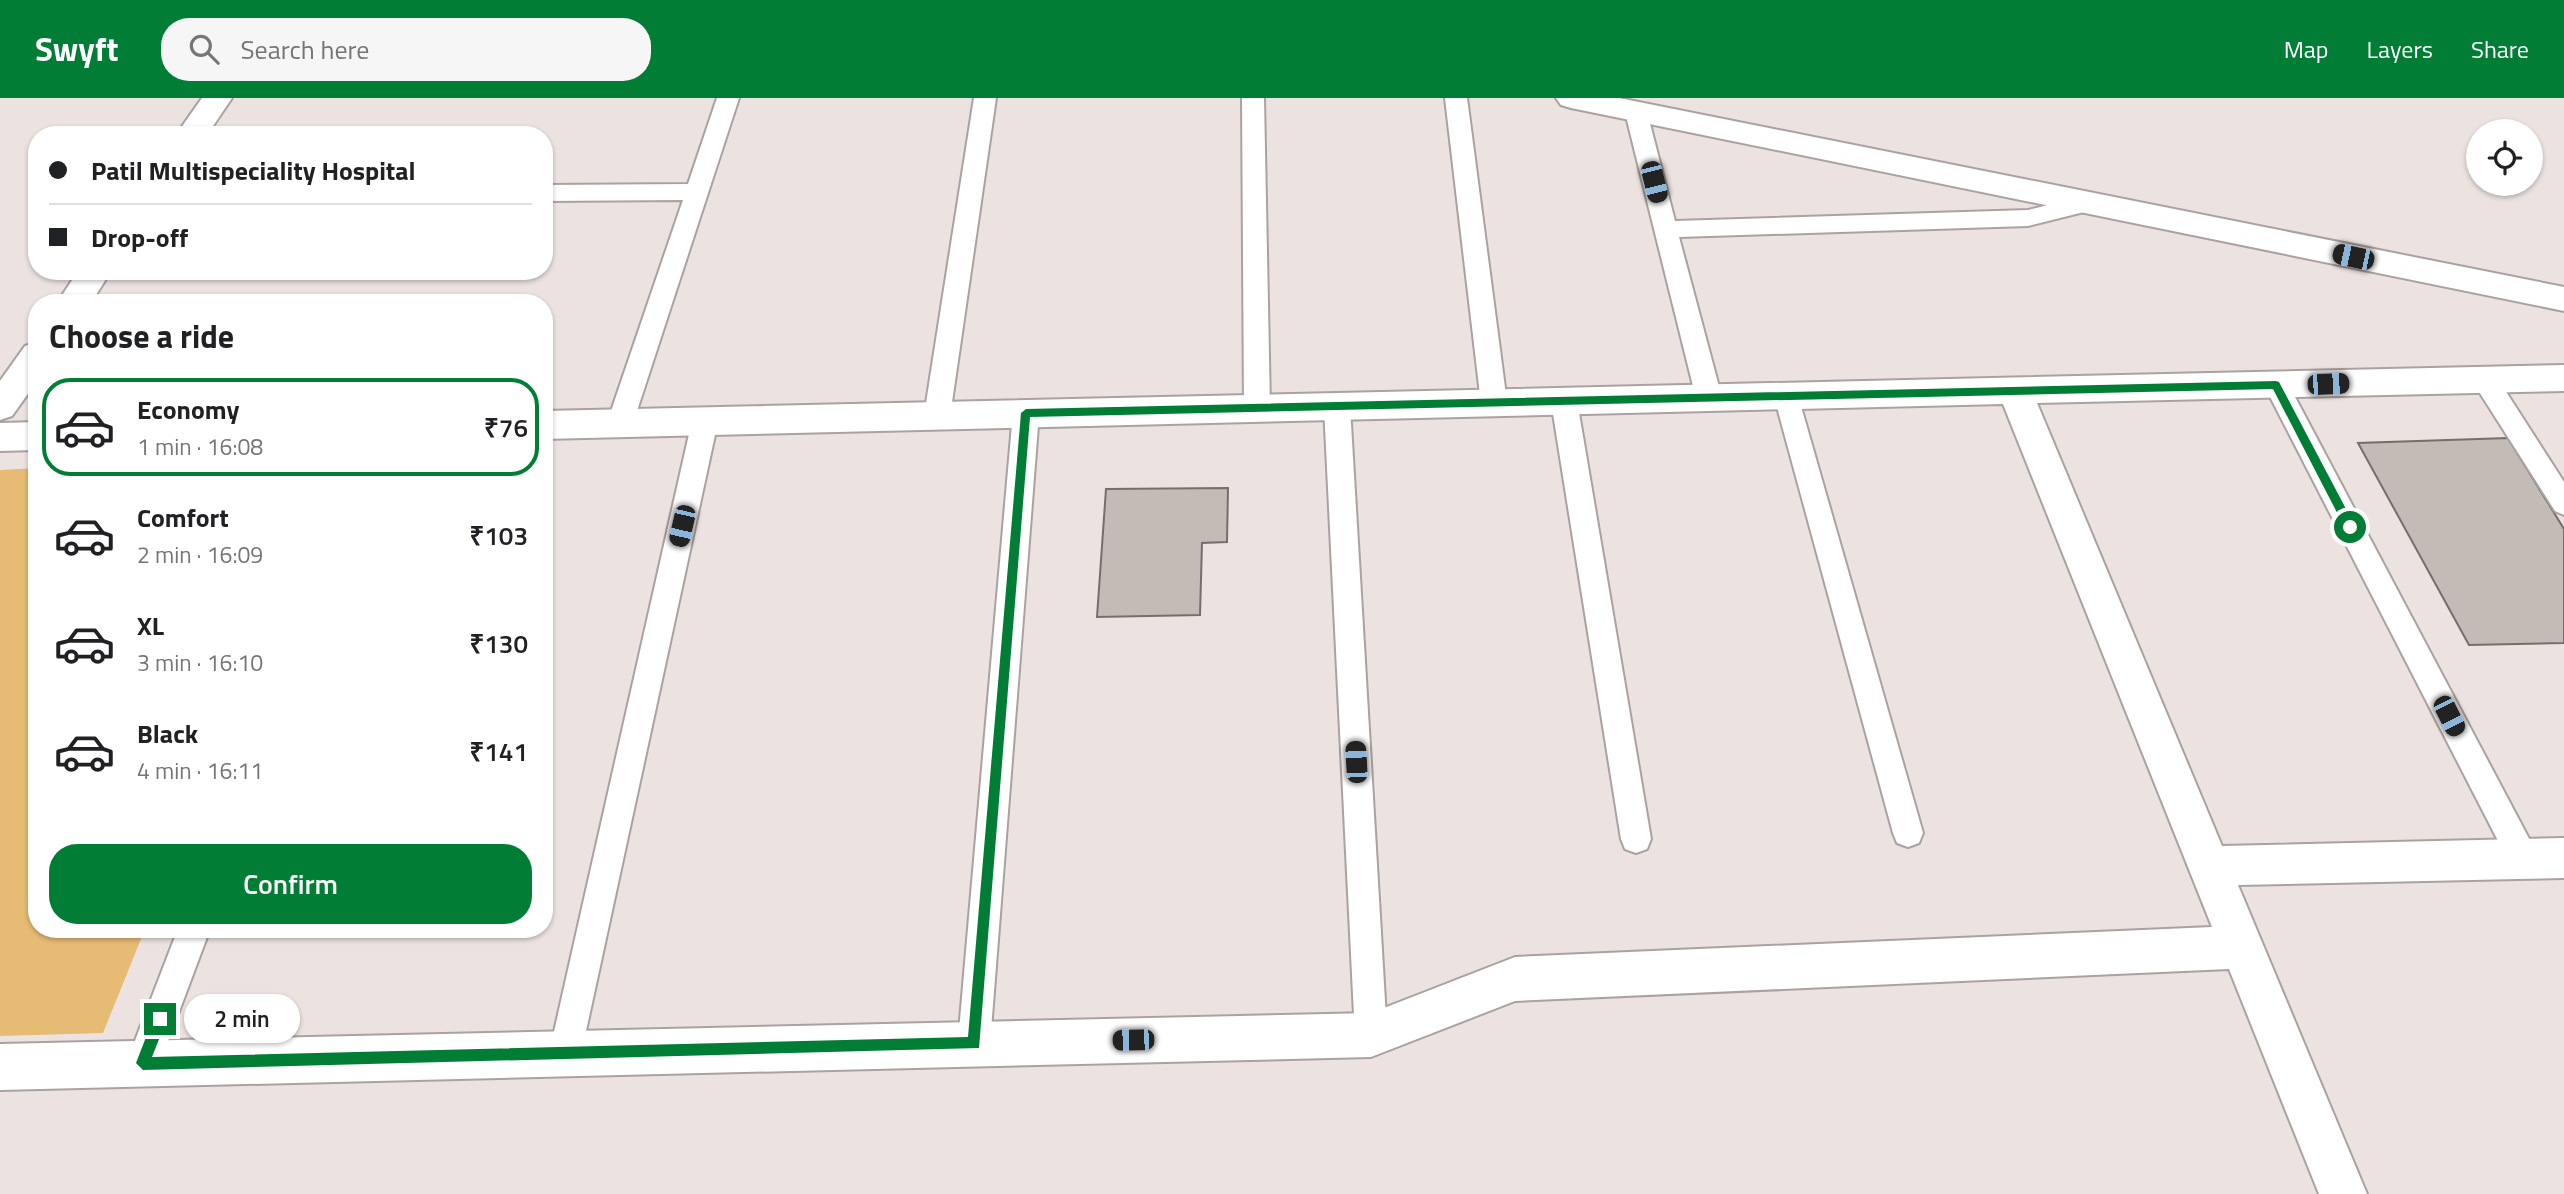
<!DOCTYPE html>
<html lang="en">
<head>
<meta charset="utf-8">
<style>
  :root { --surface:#fff; --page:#f6f6f6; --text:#202124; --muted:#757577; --line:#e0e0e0; --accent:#017d35 }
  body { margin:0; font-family:"Titillium Web",sans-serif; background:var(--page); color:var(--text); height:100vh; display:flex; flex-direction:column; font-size:26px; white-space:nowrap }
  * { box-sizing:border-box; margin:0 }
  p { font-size:23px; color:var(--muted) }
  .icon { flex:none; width:38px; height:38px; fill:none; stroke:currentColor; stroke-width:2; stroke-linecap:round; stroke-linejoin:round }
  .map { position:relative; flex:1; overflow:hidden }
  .panel { position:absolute; left:28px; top:196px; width:525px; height:644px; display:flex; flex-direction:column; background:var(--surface); border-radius:28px; box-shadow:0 2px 5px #0004 }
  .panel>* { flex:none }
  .guide { position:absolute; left:28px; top:28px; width:525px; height:154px; border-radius:28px; box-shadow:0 2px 5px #0004; display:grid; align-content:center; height:154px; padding:0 21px; background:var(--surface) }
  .tools { position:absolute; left:2466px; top:21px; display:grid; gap:14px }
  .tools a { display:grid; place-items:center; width:77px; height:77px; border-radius:50%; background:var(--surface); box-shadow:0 2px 5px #0004; font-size:35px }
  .end { position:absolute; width:32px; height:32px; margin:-16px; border:9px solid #017d35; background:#fff; box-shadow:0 0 0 4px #fff }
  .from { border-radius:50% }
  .bubble { position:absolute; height:49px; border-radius:24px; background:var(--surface); box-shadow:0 2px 5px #0004; font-size:23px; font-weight:600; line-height:49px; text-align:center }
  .car { position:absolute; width:21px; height:42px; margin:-21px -10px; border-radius:9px; box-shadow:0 0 5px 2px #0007; background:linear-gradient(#222 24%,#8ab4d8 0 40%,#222 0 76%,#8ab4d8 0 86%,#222 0) }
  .guide b { display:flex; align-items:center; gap:24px; height:66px; font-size:26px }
  .guide b+b { border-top:2px solid var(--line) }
  .guide i { width:18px; height:18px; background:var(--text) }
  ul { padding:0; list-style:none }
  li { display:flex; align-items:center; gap:21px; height:98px; margin:0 14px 10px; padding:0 7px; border:4px solid transparent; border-radius:28px }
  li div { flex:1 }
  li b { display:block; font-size:26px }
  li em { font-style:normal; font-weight:600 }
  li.selected { border-color:var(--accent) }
  li>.icon { width:63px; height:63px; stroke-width:1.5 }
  h2 { padding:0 21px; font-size:32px; line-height:84px }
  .button { display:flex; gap:14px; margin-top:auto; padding:14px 21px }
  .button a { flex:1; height:80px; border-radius:28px; background:var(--accent); color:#fff; font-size:28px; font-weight:600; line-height:80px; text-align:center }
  header { display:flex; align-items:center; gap:42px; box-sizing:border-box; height:98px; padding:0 35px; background:var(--accent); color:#fff }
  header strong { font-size:33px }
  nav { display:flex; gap:38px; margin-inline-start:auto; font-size:24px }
  .search { width:490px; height:63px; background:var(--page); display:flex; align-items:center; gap:18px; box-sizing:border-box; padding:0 24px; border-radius:28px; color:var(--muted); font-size:26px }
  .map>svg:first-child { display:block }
</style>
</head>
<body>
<header>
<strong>Swyft</strong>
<div class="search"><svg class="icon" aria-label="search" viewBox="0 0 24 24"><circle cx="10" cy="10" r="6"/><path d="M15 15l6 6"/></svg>Search here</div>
<nav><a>Map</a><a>Layers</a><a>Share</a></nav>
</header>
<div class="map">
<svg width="2564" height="1096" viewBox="0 0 2564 1096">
  <rect width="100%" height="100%" fill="#ece3e1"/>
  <polygon fill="#e6bb73" points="37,370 37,831 145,831 103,935 0,938 0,372"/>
  <g fill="#c2bbb6" stroke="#756f6b" stroke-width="2">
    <polygon points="2508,340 2564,431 2564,545 2469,547 2358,345"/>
    <polygon points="1228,390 1227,444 1202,445 1200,517 1097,519 1106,391"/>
  </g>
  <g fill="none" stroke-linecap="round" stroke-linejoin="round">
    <defs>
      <g id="lane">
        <polygon points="717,0 739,0 633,325 629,332 620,335 611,332 607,325 683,102 544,103 544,87 688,86"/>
        <polygon points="974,0 996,0 950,318 946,325 937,328 928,325 924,318"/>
        <polygon points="1242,0 1264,0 1270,310 1266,317 1257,320 1248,317 1244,310"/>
        <polygon points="1445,0 1467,0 1507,305 1503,312 1494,315 1485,312 1481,305"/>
        <polygon points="1636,7 1644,9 1647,14 1675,123 2028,112 2088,97 2096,99 2099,105 2096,111 2028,128 1679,139 1722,300 1718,307 1709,310 1700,307 1696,300 1625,14 1628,9"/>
        <polygon points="2485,273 2494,275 2564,384 2564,417 2555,413 2476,289 2473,282 2476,275"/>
        <polygon points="2276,278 2285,280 2534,750 2538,760 2534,770 2523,774 2512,770 2264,287 2267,280"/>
        <polygon points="1786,288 1795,291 1798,298 1923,735 1919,745 1908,749 1897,745 1893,735 1774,298 1777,291"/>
        <polygon points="1564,293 1573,296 1577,303 1651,741 1647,751 1636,755 1625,751 1621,741 1551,303 1555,296"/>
        <polygon points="1337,299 1346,302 1350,309 1387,937 1383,949 1371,953 1359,949 1355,937 1324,309 1328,302"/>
        <polygon points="1026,305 1035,308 1039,315 990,945 986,957 974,961 962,957 958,945 1013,315 1017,308"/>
        <polygon points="705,313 714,316 718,323 581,956 577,968 565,972 553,968 549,956 692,323 696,316"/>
        <polygon points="178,831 210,831 155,978 143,983 131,978 126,966"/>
      </g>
      <g id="street">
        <polygon points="202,0 232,0 207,37 176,37"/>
        <polygon points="1556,0 1619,0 2564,189 2564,213 1571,10 1561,7"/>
        <polygon points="78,173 111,173 91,205 57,205"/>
        <polygon points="37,244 37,283 12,318 0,322 0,283 25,248"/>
        <polygon points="2564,267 2564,293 2037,305 2222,748 2564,740 2564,780 2238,787 2367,1096 2319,1096 2229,871 1515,903 1371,959 0,992 0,946 1371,915 1515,859 2212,829 2003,306 544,341 544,313"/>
        <polygon points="37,324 37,352 0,353 0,325"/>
      </g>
    </defs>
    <use href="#lane" stroke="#aaa2a0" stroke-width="4"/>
    <use href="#street" stroke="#aaa2a0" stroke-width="4"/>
    <use href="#lane" fill="#fff" fill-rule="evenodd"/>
    <use href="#street" fill="#fff" fill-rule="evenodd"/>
  </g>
  <polygon fill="#017d35" points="2276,283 2279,284 2354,426 2354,432 2346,432 2273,291 1030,319 979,950 143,972 136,965 155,916 160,914 167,921 152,959 968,939 1021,315 1026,311"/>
</svg>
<div class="tools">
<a><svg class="icon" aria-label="locate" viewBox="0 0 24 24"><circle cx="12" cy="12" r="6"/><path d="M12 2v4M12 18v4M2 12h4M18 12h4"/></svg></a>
</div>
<i class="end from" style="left:2350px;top:429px"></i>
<i class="end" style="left:160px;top:921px"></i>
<div class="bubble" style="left:184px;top:896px;width:116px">2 min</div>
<i class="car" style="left:1654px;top:84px;rotate:166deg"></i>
<i class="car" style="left:2353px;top:159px;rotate:282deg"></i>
<i class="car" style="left:2328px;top:286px;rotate:88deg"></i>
<i class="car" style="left:682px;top:428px;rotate:193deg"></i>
<i class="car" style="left:2449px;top:618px;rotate:153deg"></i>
<i class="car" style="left:1356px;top:664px;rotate:357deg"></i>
<i class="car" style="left:1133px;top:942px;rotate:269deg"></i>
<div class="guide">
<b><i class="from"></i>Patil Multispeciality Hospital</b>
<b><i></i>Drop-off</b>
</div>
<section class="panel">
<h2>Choose a ride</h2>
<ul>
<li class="selected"><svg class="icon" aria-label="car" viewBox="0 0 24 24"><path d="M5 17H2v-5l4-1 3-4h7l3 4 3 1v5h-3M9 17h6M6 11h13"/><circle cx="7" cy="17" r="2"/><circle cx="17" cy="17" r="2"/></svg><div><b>Economy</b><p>1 min · 16:08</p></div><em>₹76</em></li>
<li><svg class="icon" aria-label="car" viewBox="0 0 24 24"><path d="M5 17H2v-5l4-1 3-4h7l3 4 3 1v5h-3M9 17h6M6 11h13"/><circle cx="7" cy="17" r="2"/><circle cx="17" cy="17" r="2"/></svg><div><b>Comfort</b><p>2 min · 16:09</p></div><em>₹103</em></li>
<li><svg class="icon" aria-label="car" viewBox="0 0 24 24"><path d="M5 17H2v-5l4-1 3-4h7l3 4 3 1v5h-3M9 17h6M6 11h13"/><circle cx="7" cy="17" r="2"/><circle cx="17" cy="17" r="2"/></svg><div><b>XL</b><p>3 min · 16:10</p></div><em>₹130</em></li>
<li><svg class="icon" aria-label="car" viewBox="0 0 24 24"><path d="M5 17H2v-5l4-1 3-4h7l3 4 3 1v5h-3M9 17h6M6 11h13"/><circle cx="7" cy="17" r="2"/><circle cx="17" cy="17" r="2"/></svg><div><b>Black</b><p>4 min · 16:11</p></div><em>₹141</em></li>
</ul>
<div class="button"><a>Confirm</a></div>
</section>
</div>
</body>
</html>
